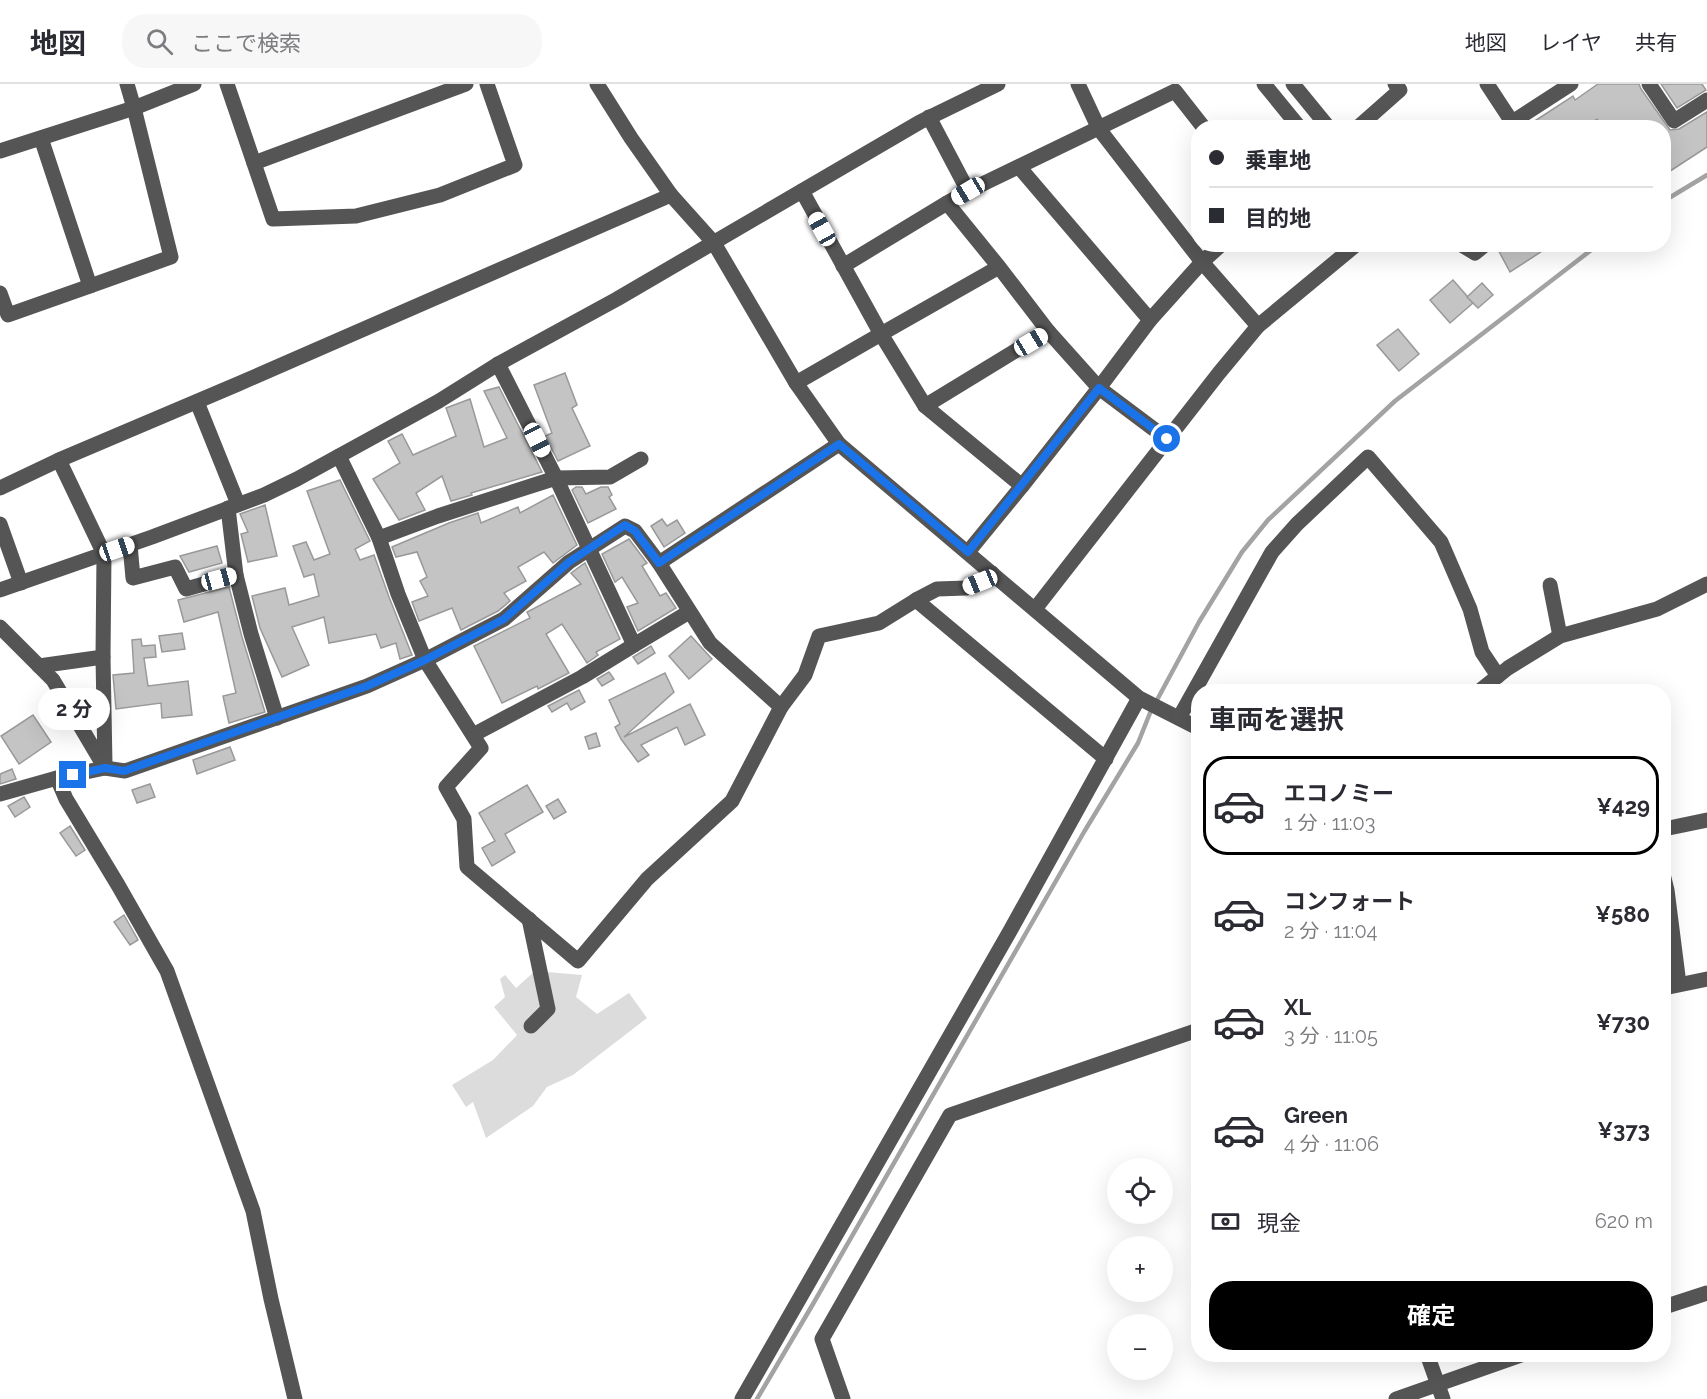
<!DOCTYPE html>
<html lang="ja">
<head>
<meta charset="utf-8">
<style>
  :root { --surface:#fff; --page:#f7f7f7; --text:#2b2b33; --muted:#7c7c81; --line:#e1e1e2; --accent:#000 }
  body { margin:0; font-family:Raleway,"Noto Sans JP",sans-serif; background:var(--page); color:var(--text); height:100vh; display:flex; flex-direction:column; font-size:22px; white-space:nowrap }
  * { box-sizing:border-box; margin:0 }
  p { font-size:20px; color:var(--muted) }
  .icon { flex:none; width:33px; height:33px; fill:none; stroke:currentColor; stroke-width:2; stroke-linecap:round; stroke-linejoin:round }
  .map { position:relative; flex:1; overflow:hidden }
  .drawer { position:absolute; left:1191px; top:600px; width:480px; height:678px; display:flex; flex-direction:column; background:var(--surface); border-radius:24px; box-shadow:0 6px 24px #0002 }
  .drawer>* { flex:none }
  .guide { position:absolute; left:1191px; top:36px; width:480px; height:132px; border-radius:24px; box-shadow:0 6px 24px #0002; display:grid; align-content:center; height:132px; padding:0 18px; background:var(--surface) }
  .fabs { position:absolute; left:1107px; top:1074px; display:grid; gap:12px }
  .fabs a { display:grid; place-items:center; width:66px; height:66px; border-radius:50%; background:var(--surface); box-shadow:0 6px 24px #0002; font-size:30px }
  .end { position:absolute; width:27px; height:27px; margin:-14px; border:8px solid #1a73e8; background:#fff; box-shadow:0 0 0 3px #fff }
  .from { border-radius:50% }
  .bubble { position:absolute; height:42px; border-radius:21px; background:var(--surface); box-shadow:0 6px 24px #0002; font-size:20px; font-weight:700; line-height:42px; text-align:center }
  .car { position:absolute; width:18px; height:36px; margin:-18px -9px; border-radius:8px; box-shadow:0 0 4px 2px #0007; background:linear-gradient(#fff 24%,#345 0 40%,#fff 0 76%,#345 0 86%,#fff 0) }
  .guide b { display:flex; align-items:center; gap:21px; height:57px; font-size:22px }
  .guide b+b { border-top:2px solid var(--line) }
  .guide i { width:15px; height:15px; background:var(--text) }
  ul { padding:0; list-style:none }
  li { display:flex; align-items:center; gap:18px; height:99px; margin:0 12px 9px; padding:0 6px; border:3px solid transparent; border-radius:24px }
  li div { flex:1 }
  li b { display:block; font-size:22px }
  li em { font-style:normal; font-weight:700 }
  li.active { border-color:var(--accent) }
  li>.icon { width:54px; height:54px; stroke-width:1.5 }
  h2 { padding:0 18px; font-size:27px; line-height:72px }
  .pay { display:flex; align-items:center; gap:15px; height:66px; padding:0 18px; font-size:22px }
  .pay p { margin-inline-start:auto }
  .button { display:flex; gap:12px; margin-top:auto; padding:12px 18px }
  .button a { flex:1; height:69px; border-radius:24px; background:var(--accent); color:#fff; font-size:24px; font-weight:700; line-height:69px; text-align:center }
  header { display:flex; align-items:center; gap:36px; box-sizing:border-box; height:84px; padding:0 30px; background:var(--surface); border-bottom:2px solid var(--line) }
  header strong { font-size:28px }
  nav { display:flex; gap:33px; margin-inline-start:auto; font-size:21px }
  .search { width:420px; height:54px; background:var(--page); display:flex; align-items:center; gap:15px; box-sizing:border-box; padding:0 21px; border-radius:24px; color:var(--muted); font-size:22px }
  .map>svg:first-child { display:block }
</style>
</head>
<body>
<header>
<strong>地図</strong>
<div class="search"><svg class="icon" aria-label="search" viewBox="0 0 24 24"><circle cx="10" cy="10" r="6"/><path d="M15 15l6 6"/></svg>ここで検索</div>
<nav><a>地図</a><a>レイヤ</a><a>共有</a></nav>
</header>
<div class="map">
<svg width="1707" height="1315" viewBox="0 0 1707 1315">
  <rect width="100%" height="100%" fill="#fff"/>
  <polygon fill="#dcdcdc" points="535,887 582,891 576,913 597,930 629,909 647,934 573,991 547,1003 533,1022 486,1054 473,1018 466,1023 452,1001 493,976 517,951 494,923 505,913 500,895 505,891 516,904"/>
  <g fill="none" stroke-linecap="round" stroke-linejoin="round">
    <g stroke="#a3a3a3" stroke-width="4.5">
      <polyline points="1664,117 1707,91"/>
      <polyline points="757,1315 813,1220 1084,748 1138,659 1150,629 1199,538 1242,468 1268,436 1395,317 1599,160"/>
    </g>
  </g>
  <g fill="#c4c4c4" stroke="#999" stroke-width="1.5">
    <polygon points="1598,0 1639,0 1641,5 1670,46 1679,45 1707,28 1707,63 1664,91 1664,44 1603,44 1597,35 1585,44 1524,44 1573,12 1575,16"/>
    <polygon points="1661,0 1702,0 1706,6 1677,24"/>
    <polygon points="1495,160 1553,160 1510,188"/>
    <polygon points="1453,196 1473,219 1450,239 1430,216"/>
    <polygon points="1482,199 1493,211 1478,224 1467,213"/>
    <polygon points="1398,245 1419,270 1399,287 1377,261"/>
    <polygon points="565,289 577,321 572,324 590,362 558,377 545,352 552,349 534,301"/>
    <polygon points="499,303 542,388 471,409 472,411 451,417 442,392 416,409 425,426 399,436 373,395 400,379 388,357 402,350 413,371 456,352 446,324 470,315 484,363 507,354 484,307"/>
    <polygon points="340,396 370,457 355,465 360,476 374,471 389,513 412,571 400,575 396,559 381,564 376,550 329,559 324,533 292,543 309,581 282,593 260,544 252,512 285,504 289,521 319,512 314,490 304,493 293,462 306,458 314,476 330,470 307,407"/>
    <polygon points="576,403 582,403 586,410 601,403 608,403 612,411 609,413 616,425 588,439 572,406"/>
    <polygon points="553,411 577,461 553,479 544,468 518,483 526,497 504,509 510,517 498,527 461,546 452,524 419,537 412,518 428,512 420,497 427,493 417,468 396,473 392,463 449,439 478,429 481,439 518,423 520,429"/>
    <polygon points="265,421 277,472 248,478 241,450 248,448 240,430"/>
    <polygon points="662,435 667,442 677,436 685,449 664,463 651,442"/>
    <polygon points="629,455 647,479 642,482 660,512 666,509 676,524 638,547 627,523 638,519 622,493 615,498 602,470"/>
    <polygon points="217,462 222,479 189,488 180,472"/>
    <polygon points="585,479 620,555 596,568 598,571 587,579 562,540 546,550 569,589 538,605 537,602 502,619 474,562 530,534 527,528 581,500 571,489"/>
    <polygon points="229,503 242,553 265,628 229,639 223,612 236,609 218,528 184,538 178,516"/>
    <polygon points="182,549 185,565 162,568 159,552"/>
    <polygon points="691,552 712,575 689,595 669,572"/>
    <polygon points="141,555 142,562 155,561 156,573 144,574 148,602 188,597 192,631 162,634 161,619 116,625 113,591 134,589 132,556"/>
    <polygon points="651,562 655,569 638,580 633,573"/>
    <polygon points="609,588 614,595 602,602 597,595"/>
    <polygon points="665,589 674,608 624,653 690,620 705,651 685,661 677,643 641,661 649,671 638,678 621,655 615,643 620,640 609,616"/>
    <polygon points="579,606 585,618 571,626 567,619 552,628 548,622"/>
    <polygon points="33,631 51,658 19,680 1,652"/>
    <polygon points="596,649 600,662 589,665 585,653"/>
    <polygon points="230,663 235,676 197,690 193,676"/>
    <polygon points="12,685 16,695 0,700 0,690"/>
    <polygon points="150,700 155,713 137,719 132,706"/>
    <polygon points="527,701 543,728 505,750 515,768 492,782 482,764 495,757 479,729"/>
    <polygon points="24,713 30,723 15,733 8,722"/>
    <polygon points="558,715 566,728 554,735 546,722"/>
    <polygon points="70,742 85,766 76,772 60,749"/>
    <polygon points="124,831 138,856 130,861 114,838"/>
  </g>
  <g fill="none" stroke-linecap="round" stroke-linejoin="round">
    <g stroke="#555" stroke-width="15">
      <polyline points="227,0 273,135 356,132 440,111 515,81 487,0"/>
      <polyline points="597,0 631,54 671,111 714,159 796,299 839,360 1139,614 1198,644"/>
      <polyline points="1078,0 1099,45 1202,178 1258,242"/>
      <polyline points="1264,0 1300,44"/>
      <polyline points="1293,0 1329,44"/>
      <polyline points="1487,0 1512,38"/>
      <polyline points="1649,0 1674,37 1707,16"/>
      <polyline points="929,33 968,107 947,119"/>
      <polyline points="1357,44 1400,6 1395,0"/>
      <polyline points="1503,44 1571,0"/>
      <polyline points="41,54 90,202 171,173 134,24 194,0"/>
      <polyline points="0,67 134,24 127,0"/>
      <polyline points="254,79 466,0"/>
      <polyline points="1019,83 1150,236 1099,304 1022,402"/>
      <polyline points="968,107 1175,7 1204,44"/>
      <polyline points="1460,160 1475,169 1486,160"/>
      <polyline points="843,182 947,119 999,183 881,250 925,322 1048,247 999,183"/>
      <polyline points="0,209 8,231 90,202"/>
      <polyline points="1150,236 1202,178 1222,160"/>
      <polyline points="1048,247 1099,304 1167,355"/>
      <polyline points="498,280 556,394 634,561 689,528"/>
      <polyline points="796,299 881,250 802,107"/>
      <polyline points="197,318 238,420"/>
      <polyline points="925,322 1022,402 968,468"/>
      <polyline points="339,372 379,454 438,432 556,394 610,393 641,375"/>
      <polyline points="0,404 59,376 238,300 671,111"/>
      <polyline points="0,440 21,499"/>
      <polyline points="379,454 398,510 425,576 481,664 446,703 464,735 467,783 578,877 647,795 732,717 781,623 710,559 659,479"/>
      <polyline points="130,461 133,494 175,483 186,505 236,491 228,424"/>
      <polyline points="236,491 251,550 277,634"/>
      <polyline points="1550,501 1560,552"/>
      <polyline points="0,506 152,453 264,411 297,395 439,317 498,280 617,215 920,38 998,0"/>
      <polyline points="916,516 937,505 966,504 980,498 992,489"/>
      <polyline points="1035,525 1219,289 1258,242 1357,160"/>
      <polyline points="0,543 53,596 105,684"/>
      <polyline points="103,573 105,681"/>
      <polyline points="39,582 103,573 104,470 59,376"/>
      <polyline points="1478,608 1508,584 1560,552 1657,525 1707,500"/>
      <polyline points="781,623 805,591 819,552 879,539 916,516 1106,675"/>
      <polyline points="1179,634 1272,468 1297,440 1368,373 1441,458 1470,525 1482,568 1498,592"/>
      <polyline points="473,651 582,593 634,561"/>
      <polyline points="0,710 57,694"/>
      <polyline points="1664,745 1707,736"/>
      <polyline points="1664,794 1667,806 1679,900"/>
      <polyline points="529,835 548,925 531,942"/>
      <polyline points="1664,904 1707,895"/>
      <polyline points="1664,1223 1707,1209"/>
      <polyline points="1427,1270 1443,1315"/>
      <polyline points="295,1315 271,1215 253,1127 167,887 118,801 66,715 57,694 105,684 125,687 367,602 425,576 504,535 569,478 625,442 635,447 659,479 839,360"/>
      <polyline points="742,1315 1010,847 1139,614"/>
      <polyline points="843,1315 822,1255 950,1031 1198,946"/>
      <polyline points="1396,1315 1524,1270"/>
    </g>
  </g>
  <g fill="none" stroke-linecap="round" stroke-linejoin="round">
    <polyline stroke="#1a73e8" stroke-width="8" points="73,691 105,684 124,687 367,602 425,576 504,535 569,478 625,441 635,447 659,479 839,360 968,468 1099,304 1167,355"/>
  </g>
</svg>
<div class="fabs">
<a><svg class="icon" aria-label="locate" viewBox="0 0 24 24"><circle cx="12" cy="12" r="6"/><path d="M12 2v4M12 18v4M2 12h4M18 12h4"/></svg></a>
<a>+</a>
<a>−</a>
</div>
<i class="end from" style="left:1167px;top:355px"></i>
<i class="end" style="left:73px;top:691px"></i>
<div class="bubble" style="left:38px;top:604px;width:72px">2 分</div>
<i class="car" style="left:968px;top:107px;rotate:239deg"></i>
<i class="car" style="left:822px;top:145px;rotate:331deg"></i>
<i class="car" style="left:1031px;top:258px;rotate:59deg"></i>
<i class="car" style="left:537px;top:356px;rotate:153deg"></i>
<i class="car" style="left:117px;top:465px;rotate:71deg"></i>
<i class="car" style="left:219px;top:495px;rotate:75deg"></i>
<i class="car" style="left:980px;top:498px;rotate:248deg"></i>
<div class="guide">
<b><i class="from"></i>乗車地</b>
<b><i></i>目的地</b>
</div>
<section class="drawer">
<h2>車両を選択</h2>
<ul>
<li class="active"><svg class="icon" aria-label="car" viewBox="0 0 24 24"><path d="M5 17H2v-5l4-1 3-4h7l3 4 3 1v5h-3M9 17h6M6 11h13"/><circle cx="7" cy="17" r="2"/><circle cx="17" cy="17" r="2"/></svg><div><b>エコノミー</b><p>1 分 · 11:03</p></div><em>¥429</em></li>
<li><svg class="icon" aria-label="car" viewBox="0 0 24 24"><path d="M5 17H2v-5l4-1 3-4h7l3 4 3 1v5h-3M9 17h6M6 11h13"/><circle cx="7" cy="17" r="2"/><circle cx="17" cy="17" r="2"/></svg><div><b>コンフォート</b><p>2 分 · 11:04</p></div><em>¥580</em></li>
<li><svg class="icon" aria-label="car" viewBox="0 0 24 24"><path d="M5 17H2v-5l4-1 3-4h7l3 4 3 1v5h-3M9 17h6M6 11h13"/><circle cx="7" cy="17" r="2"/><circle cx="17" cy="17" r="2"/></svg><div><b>XL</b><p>3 分 · 11:05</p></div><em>¥730</em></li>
<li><svg class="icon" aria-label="car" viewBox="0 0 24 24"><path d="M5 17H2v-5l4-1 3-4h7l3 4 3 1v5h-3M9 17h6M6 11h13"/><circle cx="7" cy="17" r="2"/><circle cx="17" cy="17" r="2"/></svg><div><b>Green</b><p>4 分 · 11:06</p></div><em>¥373</em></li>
</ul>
<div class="pay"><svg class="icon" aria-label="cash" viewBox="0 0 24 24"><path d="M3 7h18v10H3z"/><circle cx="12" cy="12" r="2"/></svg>現金<p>620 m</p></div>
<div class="button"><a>確定</a></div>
</section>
</div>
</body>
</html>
